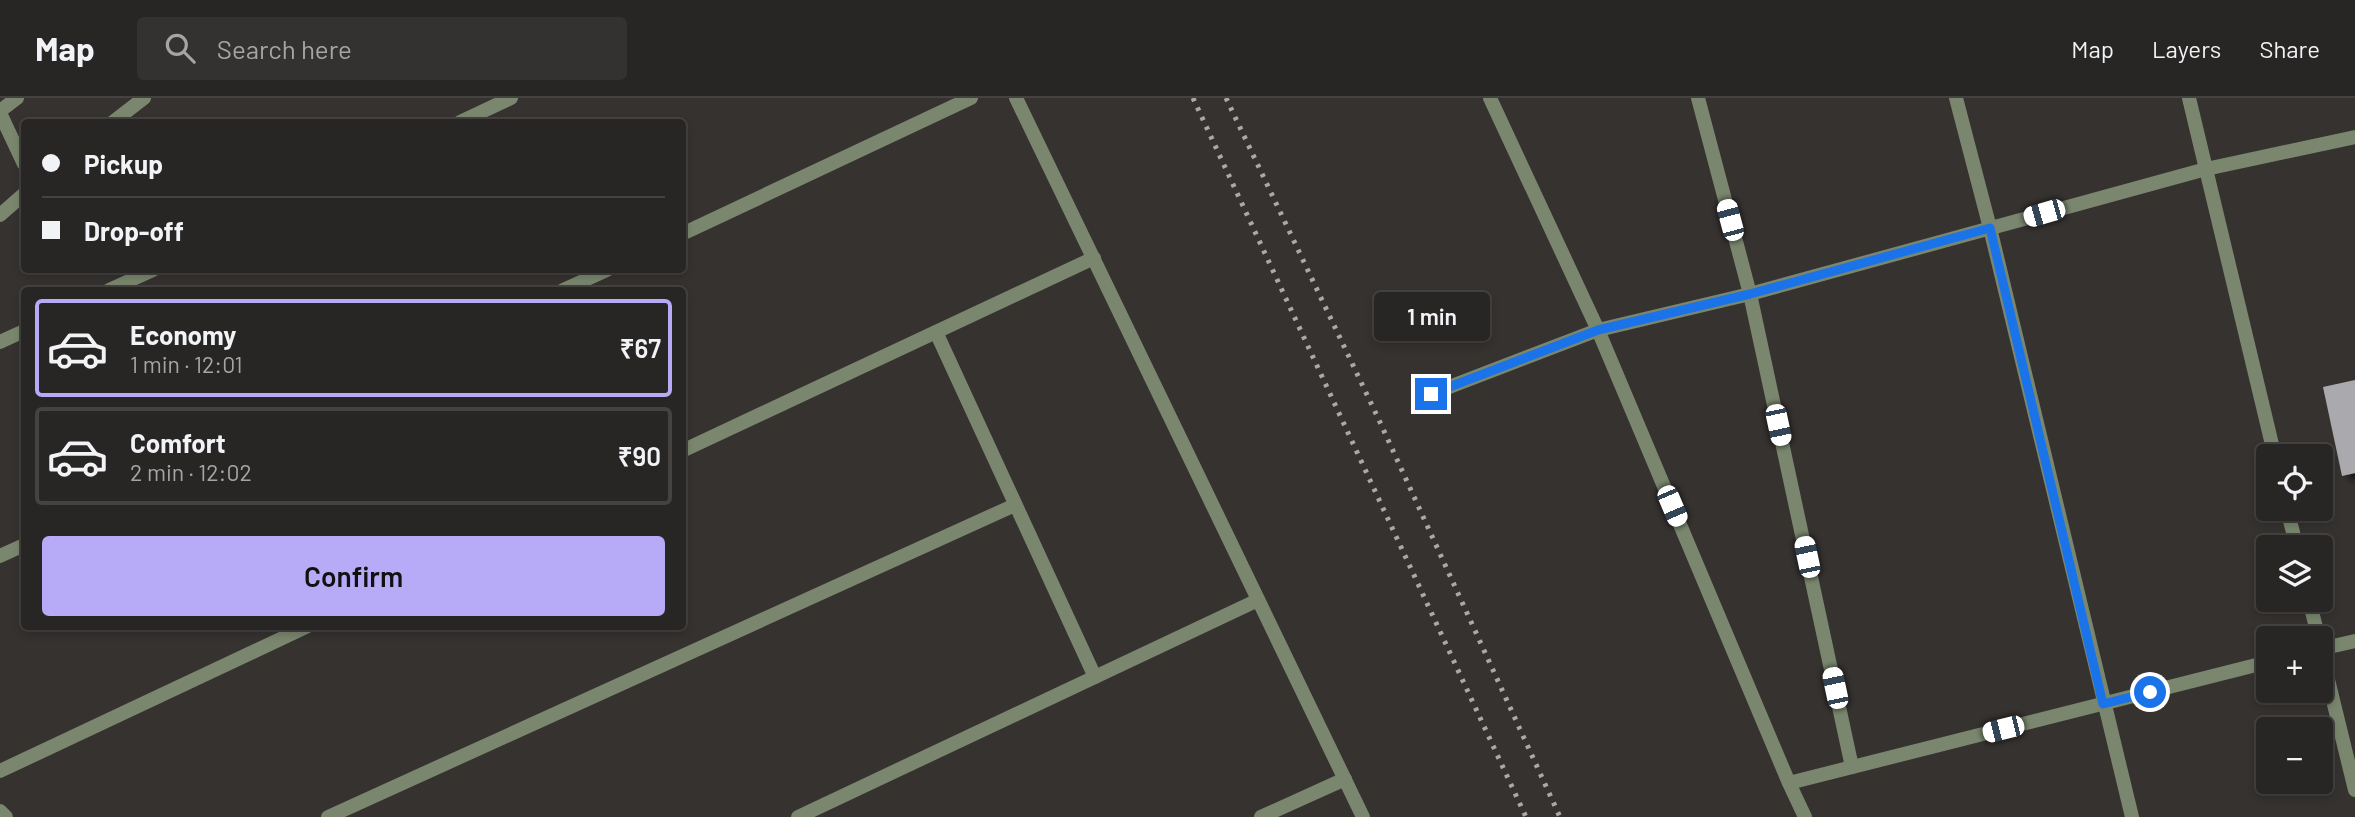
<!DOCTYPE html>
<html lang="en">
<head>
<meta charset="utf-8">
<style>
  :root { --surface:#282624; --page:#343231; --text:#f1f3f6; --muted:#a5a5a6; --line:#444341; --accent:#b7abf8 }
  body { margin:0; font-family:Barlow,sans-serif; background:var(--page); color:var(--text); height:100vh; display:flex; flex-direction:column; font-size:26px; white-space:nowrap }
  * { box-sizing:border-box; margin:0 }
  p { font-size:23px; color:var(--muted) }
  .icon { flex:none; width:38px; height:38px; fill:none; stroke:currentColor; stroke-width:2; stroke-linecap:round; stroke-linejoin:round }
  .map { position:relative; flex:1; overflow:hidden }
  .details { position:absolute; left:21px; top:189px; width:665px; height:343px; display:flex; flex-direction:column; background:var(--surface); border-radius:7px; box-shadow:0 4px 10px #0003,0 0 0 2px var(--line) }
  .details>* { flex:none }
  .banner { position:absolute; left:21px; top:21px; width:665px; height:154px; border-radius:7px; box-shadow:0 4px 10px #0003,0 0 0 2px var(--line); display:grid; align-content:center; height:154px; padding:0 21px; background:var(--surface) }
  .buttons { position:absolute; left:2256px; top:346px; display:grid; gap:14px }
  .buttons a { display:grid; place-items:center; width:77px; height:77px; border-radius:7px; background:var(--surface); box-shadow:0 4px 10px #0003,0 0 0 2px var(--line); font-size:35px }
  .end { position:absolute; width:32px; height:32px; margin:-16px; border:9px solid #1a73e8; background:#fff; box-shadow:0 0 0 4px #fff }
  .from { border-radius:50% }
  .bubble { position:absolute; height:49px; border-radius:7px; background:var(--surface); box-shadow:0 4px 10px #0003,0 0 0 2px var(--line); font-size:23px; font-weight:600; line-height:49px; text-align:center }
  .car { position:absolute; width:21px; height:42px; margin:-21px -10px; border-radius:9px; box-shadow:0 0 5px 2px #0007; background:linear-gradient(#fff 24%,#345 0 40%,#fff 0 76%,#345 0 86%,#fff 0) }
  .banner b { display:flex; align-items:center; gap:24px; height:66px; font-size:26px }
  .banner b+b { border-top:2px solid var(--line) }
  .banner i { width:18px; height:18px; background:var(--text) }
  ul { padding:12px 0 0; list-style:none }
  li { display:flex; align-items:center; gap:21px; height:98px; margin:0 14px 10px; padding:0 7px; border:4px solid var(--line); border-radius:7px }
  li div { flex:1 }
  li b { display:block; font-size:26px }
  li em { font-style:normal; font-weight:600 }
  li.active { border-color:var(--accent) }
  li>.icon { width:63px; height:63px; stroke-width:1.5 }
  .button { display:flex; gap:14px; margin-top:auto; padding:14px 21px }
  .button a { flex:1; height:80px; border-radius:7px; background:var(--accent); color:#111; font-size:28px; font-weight:600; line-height:80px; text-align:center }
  header { display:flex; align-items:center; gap:42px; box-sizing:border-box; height:98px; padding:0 35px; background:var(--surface); border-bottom:2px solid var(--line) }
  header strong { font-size:33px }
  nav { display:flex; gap:38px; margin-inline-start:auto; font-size:24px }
  .search { width:490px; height:63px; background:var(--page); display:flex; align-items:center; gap:18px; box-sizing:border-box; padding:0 24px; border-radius:7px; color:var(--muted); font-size:26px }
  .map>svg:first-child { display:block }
</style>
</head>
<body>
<header>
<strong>Map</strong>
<div class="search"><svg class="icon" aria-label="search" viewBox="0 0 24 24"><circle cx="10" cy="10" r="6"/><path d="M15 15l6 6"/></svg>Search here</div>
<nav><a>Map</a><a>Layers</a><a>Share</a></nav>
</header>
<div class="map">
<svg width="2355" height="719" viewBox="0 0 2355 719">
  <defs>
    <filter id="shadow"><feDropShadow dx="8" dy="4.5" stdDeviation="3.5" flood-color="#0009"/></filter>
  </defs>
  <rect width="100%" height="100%" fill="#353230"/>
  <polygon fill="#aaaaae" filter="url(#shadow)" points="2355,282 2355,375 2342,378 2323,289"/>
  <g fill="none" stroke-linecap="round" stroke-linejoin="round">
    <g stroke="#7a876e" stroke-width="14">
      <polyline points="1016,0 1363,719"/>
      <polyline points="1490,0 1598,232 1789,685 1805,719"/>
      <polyline points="1698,0 1750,196 1852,669"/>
      <polyline points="1956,0 1990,130 2132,719"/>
      <polyline points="2189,0 2275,359"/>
      <polyline points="0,15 24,66"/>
      <polyline points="460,24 511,0"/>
      <polyline points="682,136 971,0"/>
      <polyline points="109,192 153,172"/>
      <polyline points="563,192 607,172"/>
      <polyline points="936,234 1095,579"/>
      <polyline points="0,244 24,233"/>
      <polyline points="1431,296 1598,232 1750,196 2206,71 2355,39"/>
      <polyline points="682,353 1094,160"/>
      <polyline points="2287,411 2297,450"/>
      <polyline points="0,458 24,447"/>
      <polyline points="2309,502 2319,541"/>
      <polyline points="2320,549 2355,692"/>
      <polyline points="2320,551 2355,543"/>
      <polyline points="0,673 308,528"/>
      <polyline points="1789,685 2268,564"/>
      <polyline points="0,713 6,719"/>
      <polyline points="328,719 1015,407"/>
      <polyline points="798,719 1258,502"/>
      <polyline points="1261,719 1345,681"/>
    </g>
    <g stroke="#7a876e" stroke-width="14">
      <polyline points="0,13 17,0"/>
      <polyline points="113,24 144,0"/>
      <polyline points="0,117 24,96"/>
    </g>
    <g stroke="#aba9a7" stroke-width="5" stroke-dasharray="3.5 7" stroke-linecap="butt">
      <polyline points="1193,0 1526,719"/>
      <polyline points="1226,0 1379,322 1560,719"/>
    </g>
  </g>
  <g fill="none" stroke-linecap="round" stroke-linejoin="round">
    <polyline stroke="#1a73e8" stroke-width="9" points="1431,296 1598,232 1750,196 1990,130 2103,606 2150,594"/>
  </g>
</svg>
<div class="buttons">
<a><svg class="icon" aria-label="locate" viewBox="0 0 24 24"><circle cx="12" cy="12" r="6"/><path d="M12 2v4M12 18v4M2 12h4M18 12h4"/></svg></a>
<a><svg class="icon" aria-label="layers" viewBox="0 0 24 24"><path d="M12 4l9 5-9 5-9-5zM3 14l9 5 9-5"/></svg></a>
<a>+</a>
<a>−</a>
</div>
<i class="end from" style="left:2150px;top:594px"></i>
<i class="end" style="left:1431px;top:296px"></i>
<div class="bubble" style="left:1374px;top:194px;width:116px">1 min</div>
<i class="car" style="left:2044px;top:115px;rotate:254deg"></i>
<i class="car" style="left:1730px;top:122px;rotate:345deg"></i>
<i class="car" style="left:1778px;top:327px;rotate:168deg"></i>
<i class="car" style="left:1672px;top:408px;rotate:157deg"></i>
<i class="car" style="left:1807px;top:459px;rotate:348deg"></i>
<i class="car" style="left:1835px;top:590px;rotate:348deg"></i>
<i class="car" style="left:2003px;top:631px;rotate:256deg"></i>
<div class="banner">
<b><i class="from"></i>Pickup</b>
<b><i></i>Drop-off</b>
</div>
<section class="details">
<ul>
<li class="active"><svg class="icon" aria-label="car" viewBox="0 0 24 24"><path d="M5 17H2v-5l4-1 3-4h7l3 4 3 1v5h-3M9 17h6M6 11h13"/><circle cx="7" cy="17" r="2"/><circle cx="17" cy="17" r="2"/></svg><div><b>Economy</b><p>1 min · 12:01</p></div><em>₹67</em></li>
<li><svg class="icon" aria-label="car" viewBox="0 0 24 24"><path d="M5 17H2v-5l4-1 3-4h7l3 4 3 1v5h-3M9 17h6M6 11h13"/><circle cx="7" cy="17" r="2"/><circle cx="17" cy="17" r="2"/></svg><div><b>Comfort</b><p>2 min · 12:02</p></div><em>₹90</em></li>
</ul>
<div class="button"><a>Confirm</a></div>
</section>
</div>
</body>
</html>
